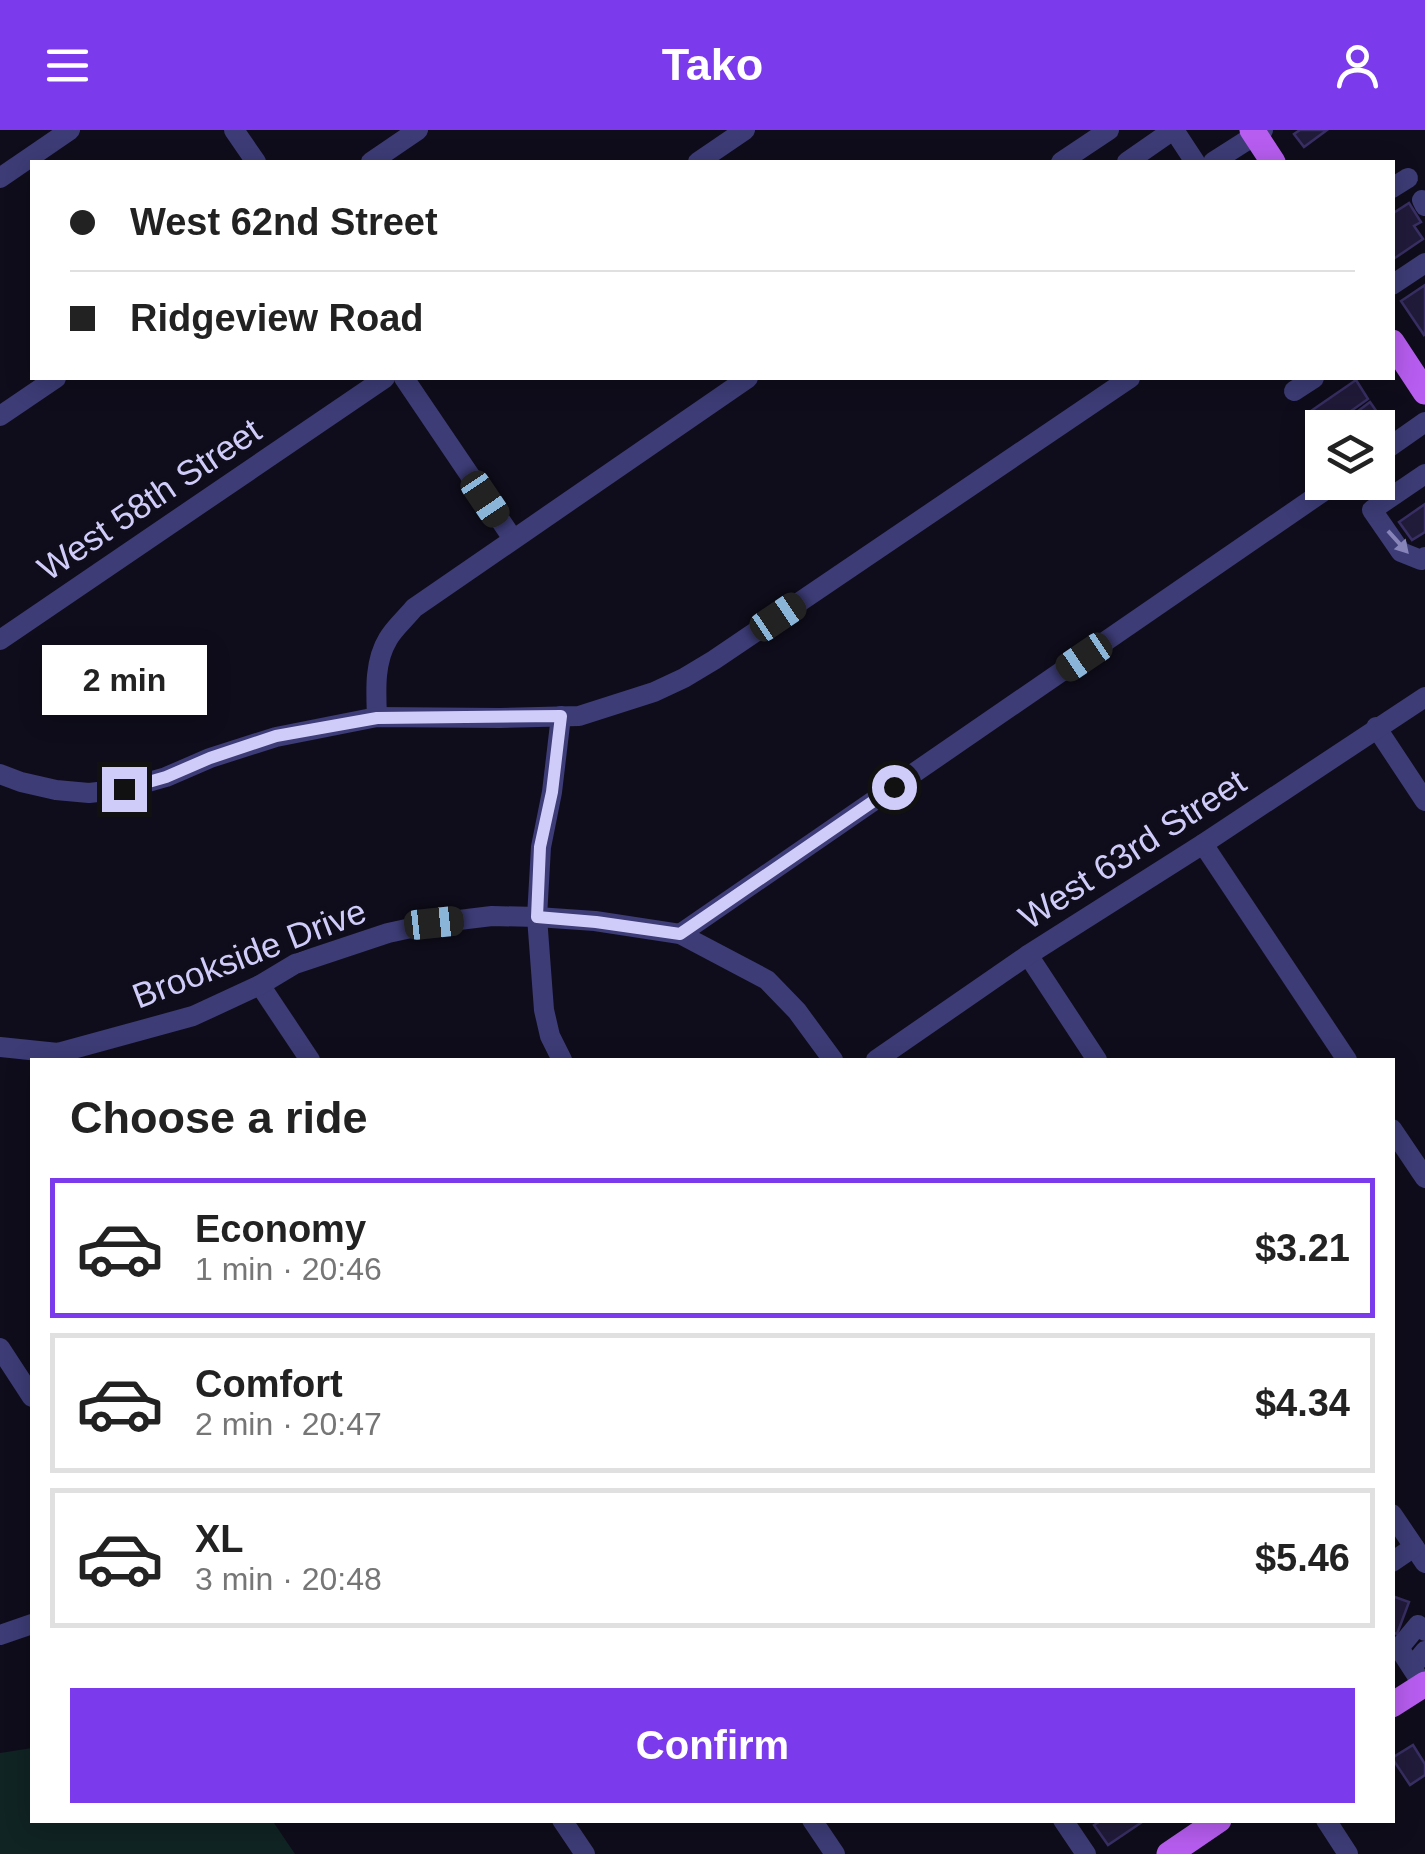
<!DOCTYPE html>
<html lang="en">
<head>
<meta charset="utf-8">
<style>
  :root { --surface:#fff; --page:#f6f6f6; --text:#222; --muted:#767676; --line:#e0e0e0; --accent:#7c3aed }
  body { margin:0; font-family:Helvetica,sans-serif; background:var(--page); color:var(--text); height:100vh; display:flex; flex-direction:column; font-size:38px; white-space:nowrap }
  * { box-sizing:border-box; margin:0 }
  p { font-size:32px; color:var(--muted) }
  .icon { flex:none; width:55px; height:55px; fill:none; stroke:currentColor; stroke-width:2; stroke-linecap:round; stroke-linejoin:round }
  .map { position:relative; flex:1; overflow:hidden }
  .sheet { position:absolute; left:30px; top:928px; width:1365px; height:765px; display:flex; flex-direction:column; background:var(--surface); border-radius:0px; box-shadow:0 5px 25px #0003 }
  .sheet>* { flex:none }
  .top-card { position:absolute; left:30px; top:30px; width:1365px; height:220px; border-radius:0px; box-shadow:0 5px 25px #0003; display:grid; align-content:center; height:220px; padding:0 40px; background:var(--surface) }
  .buttons { position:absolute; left:1305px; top:280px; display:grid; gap:20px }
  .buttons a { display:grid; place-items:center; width:90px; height:90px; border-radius:0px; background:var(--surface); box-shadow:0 5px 25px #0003; font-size:50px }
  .end { position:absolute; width:45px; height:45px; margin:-22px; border:12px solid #d0ccfa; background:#111; box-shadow:0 0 0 5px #111 }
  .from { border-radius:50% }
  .bubble { position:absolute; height:70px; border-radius:0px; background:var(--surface); box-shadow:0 5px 25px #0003; font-size:32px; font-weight:700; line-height:70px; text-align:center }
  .car { position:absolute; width:30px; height:60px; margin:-30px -15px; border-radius:12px; box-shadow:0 0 8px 2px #0007; background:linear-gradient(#222 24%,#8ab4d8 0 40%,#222 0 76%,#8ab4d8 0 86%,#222 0) }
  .top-card b { display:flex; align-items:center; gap:35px; height:95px; font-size:38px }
  .top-card b+b { border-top:2px solid var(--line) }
  .top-card i { width:25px; height:25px; background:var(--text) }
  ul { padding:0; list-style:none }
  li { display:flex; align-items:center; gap:30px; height:140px; margin:0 20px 15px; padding:0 20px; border:5px solid var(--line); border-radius:0px }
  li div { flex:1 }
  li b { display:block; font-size:38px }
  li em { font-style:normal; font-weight:700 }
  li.active { border-color:var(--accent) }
  li>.icon { width:90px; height:90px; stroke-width:1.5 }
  h2 { padding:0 40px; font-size:45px; line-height:120px }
  .cta { display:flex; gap:20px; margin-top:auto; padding:20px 40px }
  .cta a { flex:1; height:115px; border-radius:0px; background:var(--accent); color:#fff; font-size:40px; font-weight:700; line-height:115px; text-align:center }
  header { display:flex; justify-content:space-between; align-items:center; height:130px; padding:0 40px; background:var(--accent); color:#fff; font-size:45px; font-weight:700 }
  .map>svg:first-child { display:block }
</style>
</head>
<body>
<header><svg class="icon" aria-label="menu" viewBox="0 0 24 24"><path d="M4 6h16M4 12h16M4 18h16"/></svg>Tako<svg class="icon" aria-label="person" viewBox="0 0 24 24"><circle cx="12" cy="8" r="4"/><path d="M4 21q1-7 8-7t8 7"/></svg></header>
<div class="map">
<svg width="1425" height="1724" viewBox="0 0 1425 1724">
  <rect width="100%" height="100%" fill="#0f0d1b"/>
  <polygon fill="#102423" points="32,1618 32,1690 272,1690 295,1724 0,1724 0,1623"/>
  <g fill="#211b3a" stroke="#392f64" stroke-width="2.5">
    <polygon points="1300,0 1327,0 1304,17 1294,4"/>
    <polygon points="1409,73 1421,92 1414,96 1423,109 1392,130 1392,84"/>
    <polygon points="1425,155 1425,204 1424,205 1401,171"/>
    <polygon points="1356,250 1368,269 1327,298 1322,298 1321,302 1308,283"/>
    <polygon points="1370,272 1379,285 1363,296 1354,284"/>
    <polygon points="1425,374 1425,402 1412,410 1399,392"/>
    <polygon points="1392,1466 1409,1472 1397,1504 1392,1502"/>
    <polygon points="1413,1615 1425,1634 1425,1645 1410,1655 1392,1628"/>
    <polygon points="1102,1690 1145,1690 1108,1715 1094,1695"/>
  </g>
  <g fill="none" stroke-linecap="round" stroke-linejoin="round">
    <g stroke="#3d3c76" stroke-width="20">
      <polyline points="234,0 256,32"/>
      <polyline points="1174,0 1195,32"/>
      <polyline points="371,32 418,0"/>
      <polyline points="698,32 745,0"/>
      <polyline points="1061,32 1109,0"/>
      <polyline points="1127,32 1173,0"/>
      <polyline points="1213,32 1263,0"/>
      <polyline points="0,48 70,0"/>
      <polyline points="1392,58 1408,48"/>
      <polyline points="1422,70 1425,76"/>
      <polyline points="1392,155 1425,133"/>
      <polyline points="404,248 513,409"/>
      <polyline points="1294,261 1314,248"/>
      <polyline points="0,286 56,248"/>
      <polyline points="1378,325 1425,292"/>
      <polyline points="1425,344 1372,380 1401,422 1421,430 1425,427"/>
      <polyline points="0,510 385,248"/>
      <polyline points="561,586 552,662 541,717 537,787 544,880 550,906 562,930"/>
      <path d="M377,587C376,561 374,532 388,509C394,498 406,488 414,478L748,248"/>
      <polyline points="1376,597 1425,671"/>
      <polyline points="0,644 21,652 56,660 89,663 124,659 166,647 210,628 276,607 377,587 500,588 579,586 654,562 684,548 714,530 1130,248"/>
      <polyline points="1203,714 1347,930"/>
      <polyline points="680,804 1337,352"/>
      <polyline points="1028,825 1097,930"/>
      <polyline points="260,855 310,930"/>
      <polyline points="0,917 58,923 193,886 260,855 295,834 388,803 434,793 492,786 537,787 595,791 680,804 767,850 797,881 833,930"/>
      <polyline points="876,930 1028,825 1203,714 1425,567"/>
      <polyline points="1392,999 1425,1048"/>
      <polyline points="0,1218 32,1267"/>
      <polyline points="1392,1384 1425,1433"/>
      <polyline points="1392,1432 1414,1417"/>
      <polyline points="0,1505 32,1494"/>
      <polyline points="1412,1537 1425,1521"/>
      <polyline points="1423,1555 1399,1518 1418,1495 1425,1501"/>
      <polyline points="562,1690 585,1724"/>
      <polyline points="812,1690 835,1724"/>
      <polyline points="1063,1690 1086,1724"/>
      <polyline points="1326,1690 1348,1724"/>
    </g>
    <g stroke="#b75df0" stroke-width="25">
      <polyline points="1252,0 1273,32"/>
      <polyline points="1392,212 1425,262"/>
      <polyline points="1392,1575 1425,1554"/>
      <polyline points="1169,1724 1219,1690"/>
    </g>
  </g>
  <defs><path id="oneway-solid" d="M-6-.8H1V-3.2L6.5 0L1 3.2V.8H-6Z" transform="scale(2.5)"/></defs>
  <use fill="#8684b8" href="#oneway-solid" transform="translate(1398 412) rotate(48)"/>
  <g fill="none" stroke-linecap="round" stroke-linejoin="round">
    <polyline stroke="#d0ccfa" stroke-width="12" points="124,659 166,647 210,628 276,606 377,588 561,586 552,662 540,717 537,787 596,792 680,804 894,657"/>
  </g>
  <g text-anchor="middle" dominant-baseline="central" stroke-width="9" stroke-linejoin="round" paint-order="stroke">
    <g font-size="35" fill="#d0ccfa" stroke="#0f0d1b">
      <text transform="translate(149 369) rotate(-34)">West 58th Street</text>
      <text transform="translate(1132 719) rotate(-33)">West 63rd Street</text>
      <text transform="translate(249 823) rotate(-21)">Brookside Drive</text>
    </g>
  </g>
</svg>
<div class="buttons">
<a><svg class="icon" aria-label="layers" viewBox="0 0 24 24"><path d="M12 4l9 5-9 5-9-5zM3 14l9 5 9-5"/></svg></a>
</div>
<i class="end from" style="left:894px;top:657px"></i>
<i class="end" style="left:124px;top:659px"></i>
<div class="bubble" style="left:42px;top:515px;width:165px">2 min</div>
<i class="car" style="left:485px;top:369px;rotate:146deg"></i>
<i class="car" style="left:778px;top:487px;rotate:56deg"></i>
<i class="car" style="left:1084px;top:527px;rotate:236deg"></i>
<i class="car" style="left:434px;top:793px;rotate:84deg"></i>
<div class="top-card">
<b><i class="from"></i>West 62nd Street</b>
<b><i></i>Ridgeview Road</b>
</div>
<section class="sheet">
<h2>Choose a ride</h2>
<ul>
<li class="active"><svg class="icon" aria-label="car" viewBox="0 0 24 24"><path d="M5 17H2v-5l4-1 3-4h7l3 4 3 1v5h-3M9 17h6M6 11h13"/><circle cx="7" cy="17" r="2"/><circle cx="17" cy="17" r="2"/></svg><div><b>Economy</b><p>1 min · 20:46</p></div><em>$3.21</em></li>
<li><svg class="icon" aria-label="car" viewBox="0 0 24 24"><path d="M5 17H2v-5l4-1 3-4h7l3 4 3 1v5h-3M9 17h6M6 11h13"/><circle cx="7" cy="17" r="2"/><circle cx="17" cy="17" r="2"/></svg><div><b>Comfort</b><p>2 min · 20:47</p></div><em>$4.34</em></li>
<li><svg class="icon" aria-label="car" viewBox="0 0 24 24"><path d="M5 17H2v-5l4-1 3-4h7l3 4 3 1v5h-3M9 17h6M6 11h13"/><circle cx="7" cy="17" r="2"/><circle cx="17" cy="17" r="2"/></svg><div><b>XL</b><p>3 min · 20:48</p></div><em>$5.46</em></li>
</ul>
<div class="cta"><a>Confirm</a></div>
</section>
</div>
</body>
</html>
